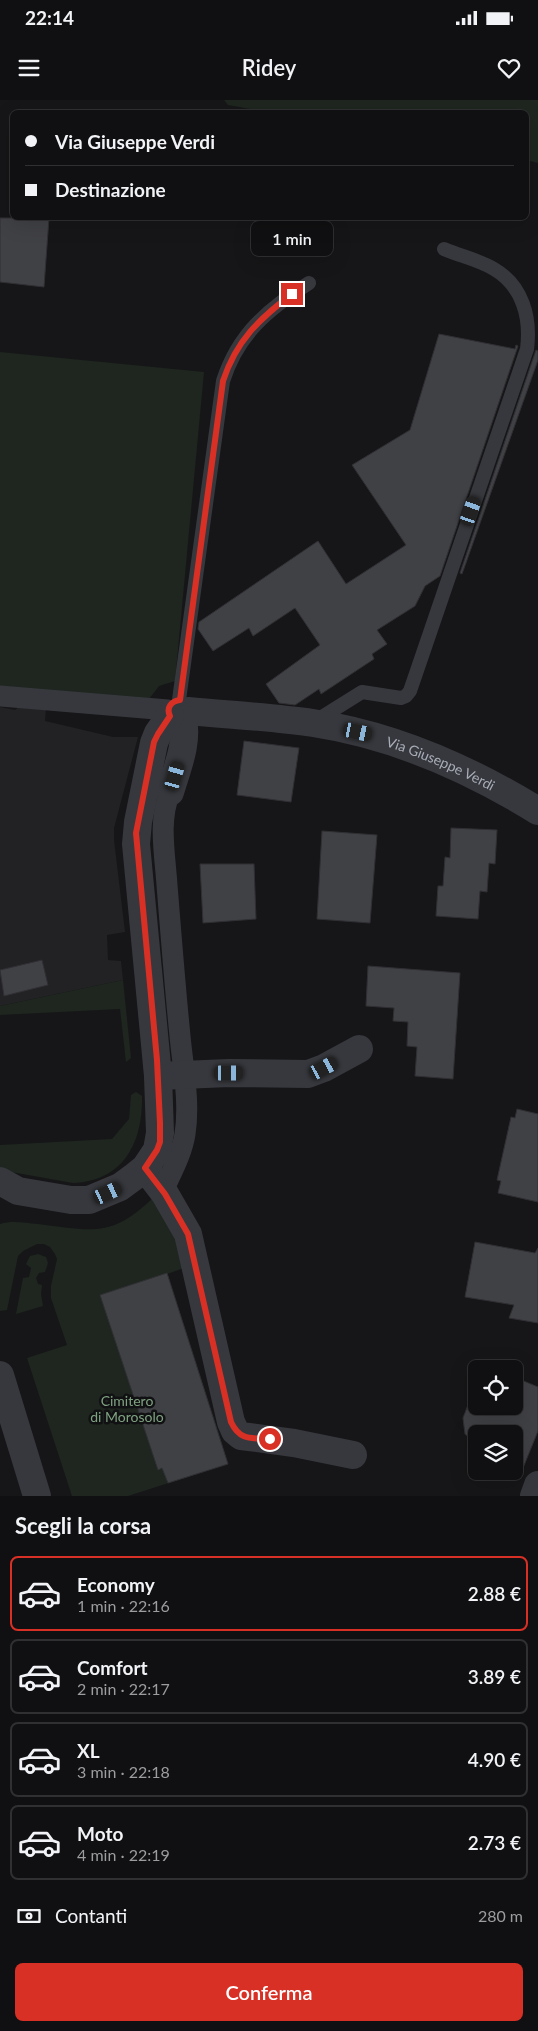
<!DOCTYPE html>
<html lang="it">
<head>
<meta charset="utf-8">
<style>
  :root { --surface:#101012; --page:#1e1e20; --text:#f1f3f6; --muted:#9c9d9f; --line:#303032; --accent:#d93025 }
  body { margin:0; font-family:Lato,sans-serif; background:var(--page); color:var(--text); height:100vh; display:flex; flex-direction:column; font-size:19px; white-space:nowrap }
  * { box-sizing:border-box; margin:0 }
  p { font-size:16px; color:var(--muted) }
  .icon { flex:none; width:28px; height:28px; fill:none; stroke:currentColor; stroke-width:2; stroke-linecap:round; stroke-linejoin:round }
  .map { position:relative; height:1396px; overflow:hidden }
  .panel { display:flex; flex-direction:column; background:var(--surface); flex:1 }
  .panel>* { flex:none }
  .banner { position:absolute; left:10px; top:10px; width:519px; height:110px; border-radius:8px; box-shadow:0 5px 20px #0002,0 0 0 1px var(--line); display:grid; align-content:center; height:110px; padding:0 15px; background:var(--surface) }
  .fabs { position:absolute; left:468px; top:1260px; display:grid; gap:10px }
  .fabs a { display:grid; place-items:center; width:55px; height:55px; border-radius:8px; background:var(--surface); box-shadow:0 5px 20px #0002,0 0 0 1px var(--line); font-size:25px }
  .end { position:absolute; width:22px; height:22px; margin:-11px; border:6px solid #d93025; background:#fff; box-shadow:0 0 0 2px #fff }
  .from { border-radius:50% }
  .bubble { position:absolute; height:35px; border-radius:8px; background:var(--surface); box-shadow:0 5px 20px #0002,0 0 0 1px var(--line); font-size:16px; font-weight:600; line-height:35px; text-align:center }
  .car { position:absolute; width:15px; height:30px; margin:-15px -8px; border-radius:6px; box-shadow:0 0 4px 1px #0007; background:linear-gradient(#222 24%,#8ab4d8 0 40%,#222 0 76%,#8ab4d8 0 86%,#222 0) }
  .banner b { display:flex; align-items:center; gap:18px; height:48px; font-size:19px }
  .banner b+b { border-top:1px solid var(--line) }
  .banner i { width:12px; height:12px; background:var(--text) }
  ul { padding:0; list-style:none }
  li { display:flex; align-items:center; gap:15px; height:75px; margin:0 10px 8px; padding:0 5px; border:2px solid var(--line); border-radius:8px }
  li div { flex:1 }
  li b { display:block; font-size:19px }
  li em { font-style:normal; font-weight:600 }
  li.current { border-color:var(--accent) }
  li>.icon { width:45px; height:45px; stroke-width:1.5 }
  h2 { padding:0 15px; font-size:22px; line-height:60px }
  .pay { display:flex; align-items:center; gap:12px; height:55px; padding:0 15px; font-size:19px }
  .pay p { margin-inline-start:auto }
  .primary-button { display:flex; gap:10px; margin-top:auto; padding:10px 15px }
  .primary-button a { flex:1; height:58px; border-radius:8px; background:var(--accent); color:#fff; font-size:20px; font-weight:600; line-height:58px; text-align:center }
  .status { display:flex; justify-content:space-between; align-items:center; height:35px; padding:0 25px; background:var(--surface); direction:ltr }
  .status svg { height:14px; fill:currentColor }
  header { display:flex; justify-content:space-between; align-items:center; height:65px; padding:0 15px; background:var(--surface); font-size:22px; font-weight:600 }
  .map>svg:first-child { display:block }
</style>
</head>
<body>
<div class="status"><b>22:14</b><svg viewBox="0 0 49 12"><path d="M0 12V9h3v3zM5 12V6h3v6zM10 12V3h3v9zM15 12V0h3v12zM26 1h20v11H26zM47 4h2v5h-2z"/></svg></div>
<header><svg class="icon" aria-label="menu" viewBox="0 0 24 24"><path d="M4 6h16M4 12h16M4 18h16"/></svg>Ridey<svg class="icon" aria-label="heart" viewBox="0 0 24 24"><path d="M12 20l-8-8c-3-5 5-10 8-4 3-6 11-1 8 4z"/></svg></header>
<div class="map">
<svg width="538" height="1396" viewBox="0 0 538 1396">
  <rect width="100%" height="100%" fill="#161618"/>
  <polygon fill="#222225" points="20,606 46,608 45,621 113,637 138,637 114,728 114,740 125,832 107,835 108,860 121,861 123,880 0,906 0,607 15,610"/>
  <g fill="#1e261f">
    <polygon points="224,0 538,0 538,63 526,60 526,12 267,12 228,5"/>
    <polygon points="0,252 204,272 175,581 159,586 149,599 0,586"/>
    <polygon points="123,880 131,958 126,962 120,909 0,915 0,906"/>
    <path d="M136,992L142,996C143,1042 124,1081 73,1083L0,1070V1045L112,1039L129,1019L131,995Z"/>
    <path d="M155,1096L159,1100L187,1167L167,1174L228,1364L128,1396H72L27,1258L67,1245L51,1198V1186L57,1159L55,1154L50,1147L44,1144H37L23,1151L18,1156L7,1210L0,1211V1124C13,1120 25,1123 38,1124C94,1131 112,1138 155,1096Z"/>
    <polygon points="38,1154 46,1157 48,1163 45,1172 39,1173 36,1178 38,1184 42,1185 41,1194 43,1206 16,1214 23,1178 29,1177 31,1168 26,1164 30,1156"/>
  </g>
  <g fill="#404145" stroke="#303034">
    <polygon points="0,118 49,118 44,187 0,182"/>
    <polygon points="439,234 515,249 516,245 518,246 440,476 425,486 415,506 377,530 387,544 372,554 374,559 321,594 319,589 295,605 279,603 266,584 320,545 295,508 253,536 249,528 213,551 198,529 199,522 318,441 346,484 406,445 352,365 410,330"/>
    <polygon points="536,250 538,251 538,260 462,474 460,473"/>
    <polygon points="244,641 299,648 291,702 237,695"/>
    <polygon points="451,728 497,730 495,764 489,763 487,792 480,791 478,819 436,816 438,786 443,786 445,757 450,758"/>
    <polygon points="322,731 377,735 370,823 317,819"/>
    <polygon points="200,764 254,764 256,819 203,823"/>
    <polygon points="42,860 48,885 4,896 0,870"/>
    <polygon points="368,866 460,873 453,979 415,976 417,947 407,946 408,922 393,921 394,908 366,906"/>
    <polygon points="517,1009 538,1014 538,1102 498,1093 501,1081 497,1080 511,1017 515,1018"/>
    <polygon points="475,1142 535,1153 538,1148 538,1223 509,1218 514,1205 465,1197"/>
    <polygon points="167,1173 228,1364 168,1383 162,1368 158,1370 100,1195"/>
    <polygon points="514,1277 538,1287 538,1331 523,1368 514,1364 514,1334 476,1334 476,1342 465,1334 463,1318 471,1297 476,1299 476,1306 514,1306"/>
  </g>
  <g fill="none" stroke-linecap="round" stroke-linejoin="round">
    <g stroke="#37383d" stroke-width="14">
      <path d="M179,600L223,281C238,234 268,209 309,183"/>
      <path d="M314,622L362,592L401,598L406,596L410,591L527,249C531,218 523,186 494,169C479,160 460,156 444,149"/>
    </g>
    <g stroke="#37383d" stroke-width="21">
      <polyline points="0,596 168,610"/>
      <path d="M163,1091C171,1073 182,1054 185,1034C190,1002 183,968 180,936C175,886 171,835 167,785C165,754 158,721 170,692"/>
    </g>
    <g stroke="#37383d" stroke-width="28">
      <path id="s1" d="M188,611C230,615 272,617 313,623C393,635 470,669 538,711"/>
      <path d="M170,692C177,668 188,644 183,619"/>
      <polyline points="158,976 229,973 308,974 324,968 359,949"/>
      <polyline points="145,1068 165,1094 188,1134 231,1322 235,1331 241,1336 294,1343 353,1355"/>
      <polyline points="0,1081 18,1091 71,1100 89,1100 120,1087 135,1076 145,1068 157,1050 160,1033 158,976 136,744 138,722 154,643 158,633 170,616"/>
      <polyline points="534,1396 538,1385"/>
    </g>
    <polyline stroke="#37383d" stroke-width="28" points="0,1275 37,1396"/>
  </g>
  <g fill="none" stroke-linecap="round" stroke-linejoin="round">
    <path stroke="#d93025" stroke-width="6" d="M270,1339C251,1338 240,1341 231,1322L188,1134L165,1094L145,1068L157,1050L160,1042V1023L157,960L136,733L154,642L158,634L170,616C166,608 171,601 180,600L223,281C236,241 259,219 292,194"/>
  </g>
  <g text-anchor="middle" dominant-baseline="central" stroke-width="5" stroke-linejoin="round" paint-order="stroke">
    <g font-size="14" fill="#a8adb8" stroke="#111113">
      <text stroke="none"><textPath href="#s1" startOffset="260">Via Giuseppe Verdi</textPath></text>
    </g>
    <g font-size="14" fill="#7fa381" stroke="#111113">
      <text x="127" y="1300">Cimitero<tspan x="127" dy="16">di Morosolo</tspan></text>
    </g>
  </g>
</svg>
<div class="fabs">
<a><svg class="icon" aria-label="locate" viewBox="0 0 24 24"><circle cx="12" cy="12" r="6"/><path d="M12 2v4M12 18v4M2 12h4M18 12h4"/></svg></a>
<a><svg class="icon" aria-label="layers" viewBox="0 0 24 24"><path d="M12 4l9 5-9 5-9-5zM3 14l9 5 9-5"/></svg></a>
</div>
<i class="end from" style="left:270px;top:1339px"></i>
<i class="end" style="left:292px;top:194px"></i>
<div class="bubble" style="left:251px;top:121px;width:82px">1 min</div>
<i class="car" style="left:471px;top:411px;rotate:19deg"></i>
<i class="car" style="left:358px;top:632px;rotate:102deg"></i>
<i class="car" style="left:175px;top:676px;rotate:16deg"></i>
<i class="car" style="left:324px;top:968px;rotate:62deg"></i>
<i class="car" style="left:229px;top:973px;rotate:90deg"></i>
<i class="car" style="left:108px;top:1093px;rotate:65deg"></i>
<div class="banner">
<b><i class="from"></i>Via Giuseppe Verdi</b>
<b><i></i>Destinazione</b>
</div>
</div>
<section class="panel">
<h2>Scegli la corsa</h2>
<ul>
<li class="current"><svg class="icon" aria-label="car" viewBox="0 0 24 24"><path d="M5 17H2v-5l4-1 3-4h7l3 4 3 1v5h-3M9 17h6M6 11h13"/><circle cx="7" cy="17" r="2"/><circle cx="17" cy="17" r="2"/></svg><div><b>Economy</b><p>1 min · 22:16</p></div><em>2.88 €</em></li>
<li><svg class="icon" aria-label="car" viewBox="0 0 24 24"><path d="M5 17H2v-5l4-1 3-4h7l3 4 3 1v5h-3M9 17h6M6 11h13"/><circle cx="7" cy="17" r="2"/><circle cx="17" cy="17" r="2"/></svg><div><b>Comfort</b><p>2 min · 22:17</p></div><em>3.89 €</em></li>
<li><svg class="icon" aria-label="car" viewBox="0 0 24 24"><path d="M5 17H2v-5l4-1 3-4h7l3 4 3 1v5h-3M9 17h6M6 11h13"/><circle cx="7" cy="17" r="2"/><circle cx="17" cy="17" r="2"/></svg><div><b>XL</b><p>3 min · 22:18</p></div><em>4.90 €</em></li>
<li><svg class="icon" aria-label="car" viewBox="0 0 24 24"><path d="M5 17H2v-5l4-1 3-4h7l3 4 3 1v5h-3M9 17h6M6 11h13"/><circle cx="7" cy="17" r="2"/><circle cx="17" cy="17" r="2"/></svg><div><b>Moto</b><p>4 min · 22:19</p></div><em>2.73 €</em></li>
</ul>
<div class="pay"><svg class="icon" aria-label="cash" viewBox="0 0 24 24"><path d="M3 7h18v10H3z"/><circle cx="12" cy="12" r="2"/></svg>Contanti<p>280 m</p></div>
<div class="primary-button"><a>Conferma</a></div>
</section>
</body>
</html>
